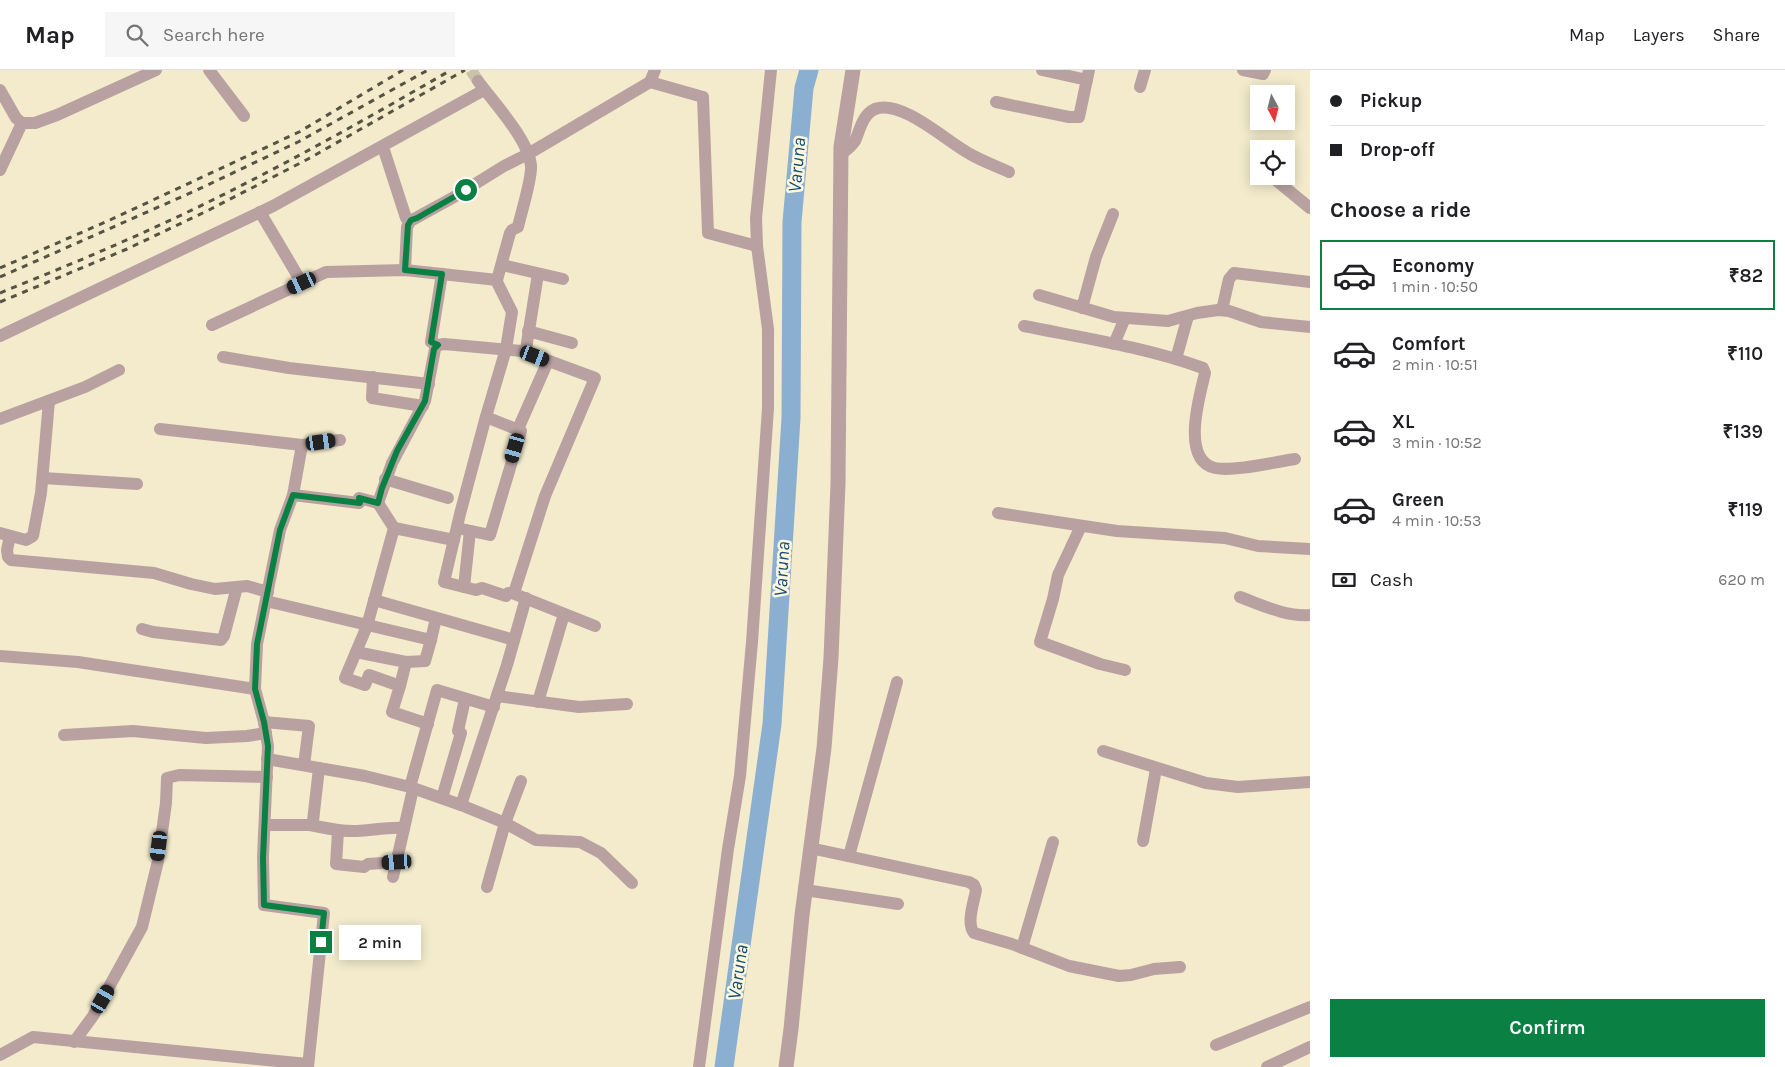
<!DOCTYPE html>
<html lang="en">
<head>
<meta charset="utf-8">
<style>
  :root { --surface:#fff; --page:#f6f6f6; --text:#202124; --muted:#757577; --line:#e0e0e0; --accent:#0b8043 }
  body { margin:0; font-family:Karla,sans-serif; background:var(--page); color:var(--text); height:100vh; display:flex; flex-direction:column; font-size:19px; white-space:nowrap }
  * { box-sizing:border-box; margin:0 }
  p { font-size:16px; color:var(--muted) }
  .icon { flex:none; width:28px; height:28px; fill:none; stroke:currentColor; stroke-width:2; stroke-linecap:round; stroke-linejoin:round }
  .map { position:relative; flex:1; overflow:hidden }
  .panel { display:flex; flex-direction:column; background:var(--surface); width:475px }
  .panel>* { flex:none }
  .top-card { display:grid; align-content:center; height:110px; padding:0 20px; background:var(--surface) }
  .needle { width:32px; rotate:173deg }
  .tools { position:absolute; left:1250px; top:15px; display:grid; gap:10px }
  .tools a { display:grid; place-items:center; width:45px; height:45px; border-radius:0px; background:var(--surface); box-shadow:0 2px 12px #0003; font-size:25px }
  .end { position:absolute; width:22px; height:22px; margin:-11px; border:6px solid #0b8043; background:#fff; box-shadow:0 0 0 2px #fff }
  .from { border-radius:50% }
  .bubble { position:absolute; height:35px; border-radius:0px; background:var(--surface); box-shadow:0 2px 12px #0003; font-size:16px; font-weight:600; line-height:35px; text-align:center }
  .car { position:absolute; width:15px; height:30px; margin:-15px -8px; border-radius:6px; box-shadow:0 0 4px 1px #0007; background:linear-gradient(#222 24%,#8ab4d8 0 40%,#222 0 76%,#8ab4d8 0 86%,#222 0) }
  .top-card b { display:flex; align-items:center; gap:18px; height:48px; font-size:19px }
  .top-card b+b { border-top:1px solid var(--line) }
  .top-card i { width:12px; height:12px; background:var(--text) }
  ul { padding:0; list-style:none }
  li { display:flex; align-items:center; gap:15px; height:70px; margin:0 10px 8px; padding:0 10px; border:2px solid transparent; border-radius:0px }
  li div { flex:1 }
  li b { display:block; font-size:19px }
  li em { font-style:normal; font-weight:600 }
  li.current { border-color:var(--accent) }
  li>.icon { width:45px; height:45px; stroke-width:1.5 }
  h2 { padding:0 20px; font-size:22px; line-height:60px }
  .pay { display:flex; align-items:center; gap:12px; height:55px; padding:0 20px; font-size:19px }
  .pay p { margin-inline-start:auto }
  .cta { display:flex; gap:10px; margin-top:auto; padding:10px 20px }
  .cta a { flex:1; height:58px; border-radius:0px; background:var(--accent); color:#fff; font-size:20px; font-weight:600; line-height:58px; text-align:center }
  header { display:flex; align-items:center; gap:30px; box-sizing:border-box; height:70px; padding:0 25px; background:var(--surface); border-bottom:1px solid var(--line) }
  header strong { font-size:24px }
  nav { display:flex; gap:28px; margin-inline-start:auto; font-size:18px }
  .search { width:350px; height:45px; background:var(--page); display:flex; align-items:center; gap:12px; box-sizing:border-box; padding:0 18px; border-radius:0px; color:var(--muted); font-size:19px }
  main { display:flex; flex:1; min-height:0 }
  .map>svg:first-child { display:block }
</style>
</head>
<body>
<header>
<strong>Map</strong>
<div class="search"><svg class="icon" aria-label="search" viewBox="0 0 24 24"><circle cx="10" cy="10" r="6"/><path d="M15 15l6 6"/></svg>Search here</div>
<nav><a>Map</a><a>Layers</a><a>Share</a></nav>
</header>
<main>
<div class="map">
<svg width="1310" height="997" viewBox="0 0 1310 997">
  <rect width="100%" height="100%" fill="#f3ebcc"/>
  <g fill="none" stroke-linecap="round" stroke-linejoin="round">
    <polyline stroke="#8aafd0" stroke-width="19" points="724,997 772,654 791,348 792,152 804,18 809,0"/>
    <polyline stroke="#cac3a8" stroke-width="12" stroke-dasharray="12 6" stroke-linecap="butt" points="471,0 478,11"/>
    <g stroke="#b9a1a1" stroke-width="12">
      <polyline points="209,0 244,46"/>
      <polyline points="1042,0 1087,10"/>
      <polyline points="1243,0 1263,4 1265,0"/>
      <polyline points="650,12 703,27 708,163 757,176"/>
      <polyline points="1140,17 1145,0"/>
      <polyline points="0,20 16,48 22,53 35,53 57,45 156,0"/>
      <polyline points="996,32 1069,47 1079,47 1089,0"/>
      <polyline points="383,77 406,148 409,150 414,149 454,127 504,96 528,84 650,12 655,0"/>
      <polyline points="1258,81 1259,83"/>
      <path d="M841,84C847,80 851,77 855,71C860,60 862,45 875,39C902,29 947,72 970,84C982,91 996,96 1009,102"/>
      <polyline points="0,100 22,53"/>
      <polyline points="1271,106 1310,138"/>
      <polyline points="260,142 302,213"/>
      <polyline points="502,195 563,209"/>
      <polyline points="405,200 407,157 411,150"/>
      <polyline points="442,204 431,272 438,275 444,274 522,281 595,308 545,426 514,523"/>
      <polyline points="496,210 512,242 506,279 485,350 460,444 444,512 476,520 482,518 506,526 508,523 512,523 595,556"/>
      <polyline points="1039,225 1114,247 1168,251 1197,243 1218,240 1229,241 1261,252 1310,257"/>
      <polyline points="1082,238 1096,187 1113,144"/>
      <polyline points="1222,240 1229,209 1234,203 1310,212"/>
      <path d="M212,255L326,202L405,200L497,210L510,163L512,160L518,157C521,143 532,109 531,96C529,70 494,33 478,11"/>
      <path d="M1024,256C1084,268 1145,277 1203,298L1205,303C1200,325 1180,390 1215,398C1233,402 1275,392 1295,389"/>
      <polyline points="528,261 572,273"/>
      <polyline points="0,266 273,136 484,20"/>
      <polyline points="1114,274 1125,248"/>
      <polyline points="522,281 526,279 538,204"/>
      <polyline points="223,287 289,298 429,314"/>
      <polyline points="1176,289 1188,246"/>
      <polyline points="373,307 372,328 423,336"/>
      <polyline points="0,349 85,317 119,300"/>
      <polyline points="160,359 302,375"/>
      <polyline points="518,359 548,291"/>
      <polyline points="43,408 137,414"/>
      <polyline points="385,409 448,428"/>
      <polyline points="293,425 359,433 359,428 378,433 392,393 425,331 435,279 438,275"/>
      <polyline points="378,433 394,458 367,556 345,608 365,615 369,605 400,616 392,642 428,654"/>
      <polyline points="998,443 1117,461 1225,468 1258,476 1310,479"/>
      <polyline points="1081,456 1058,505 1053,529 1040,572 1100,594 1125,600"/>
      <polyline points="394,458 454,470"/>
      <polyline points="457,458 490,465 521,361 486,347"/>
      <polyline points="0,463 26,470 33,466 41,423 49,331"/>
      <polyline points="10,466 7,480 8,487 11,490 154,503 191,514 215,519 247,516 268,522"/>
      <polyline points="464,517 470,461"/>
      <path d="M1240,527C1262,535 1286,547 1310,545"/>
      <polyline points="374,530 514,570"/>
      <polyline points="266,531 431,570 436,548"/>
      <polyline points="142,559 153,562 221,570 224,566 237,517"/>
      <polyline points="356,582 406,592 400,616"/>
      <polyline points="0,586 78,592 255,619"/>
      <polyline points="406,592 425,591 431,570"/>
      <polyline points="497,626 579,637 627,634"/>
      <polyline points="538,632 564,544"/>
      <polyline points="264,652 309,656 304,695"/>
      <polyline points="64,665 133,661 206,668 247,666 266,663"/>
      <polyline points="1103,681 1206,713 1238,717 1310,712"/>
      <polyline points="267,689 365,706 410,717 461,735 505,753 536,770 580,772 601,783 632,813"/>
      <polyline points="410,717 437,620 494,637"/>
      <polyline points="442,728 461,663 458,661 465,629"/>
      <polyline points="461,735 507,595 526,528"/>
      <polyline points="265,755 310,755 313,751 319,698"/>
      <path d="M310,755C326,758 341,762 357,761C374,760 387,757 404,758"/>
      <polyline points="338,761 336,794 364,797 368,794 397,792"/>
      <polyline points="1143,771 1156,699"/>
      <path d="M810,778L969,812L974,815L976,820C974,832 966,853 974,863L1012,874L1069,896L1119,906L1131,905L1154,899L1180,897"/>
      <polyline points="849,786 897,612"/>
      <polyline points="393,807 413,719"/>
      <polyline points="487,817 505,753 521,711"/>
      <polyline points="805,820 898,834"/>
      <polyline points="1022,878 1053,772"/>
      <polyline points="74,972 93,946 142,857 158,791 166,733 167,708 179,705 267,707"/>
      <polyline points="1216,975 1310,937"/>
      <polyline points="0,985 33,967 308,994"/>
      <polyline points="308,997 324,843 264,835 263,787 268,676 264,652 255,619 257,574 280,460 293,425 302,375 340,370"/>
      <polyline points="699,997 728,779 740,706 752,572 768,338 768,259 757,176 756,148 771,0"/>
      <polyline points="1267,997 1310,977"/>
    </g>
    <polyline stroke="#b9a1a1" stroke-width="15" points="786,997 791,959 802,845 824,678 831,588 838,414 841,77 853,0"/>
    <g stroke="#575242" stroke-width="3" stroke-dasharray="6 6" stroke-linecap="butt">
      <polyline points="0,198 110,150 299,62 403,0"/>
      <polyline points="0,207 197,120 298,72 428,0"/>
      <path d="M0,223C41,206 82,190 122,172C235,123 344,62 451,0"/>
      <polyline points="0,232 127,179 209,140 308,89 465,0"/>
    </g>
  </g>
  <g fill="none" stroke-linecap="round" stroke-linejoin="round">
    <polyline stroke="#0b8043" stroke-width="6" points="321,872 324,843 264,835 263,788 268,676 264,652 255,619 257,574 280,460 293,425 360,433 359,428 378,433 382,418 397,381 425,331 434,279 438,275 431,272 442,204 405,200 408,155 411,150 417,148 466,120"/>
  </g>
  <g text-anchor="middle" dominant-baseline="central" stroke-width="5" stroke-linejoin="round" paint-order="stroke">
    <g font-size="19" font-style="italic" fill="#134d78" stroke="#fff8df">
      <text transform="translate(797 95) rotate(-85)">Varuna</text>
      <text transform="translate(782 499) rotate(-87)">Varuna</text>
      <text transform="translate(738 902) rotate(-82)">Varuna</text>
    </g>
  </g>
</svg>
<div class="tools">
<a><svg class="needle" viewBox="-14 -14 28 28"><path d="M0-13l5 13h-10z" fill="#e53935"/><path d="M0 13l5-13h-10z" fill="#757577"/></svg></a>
<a><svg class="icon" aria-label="locate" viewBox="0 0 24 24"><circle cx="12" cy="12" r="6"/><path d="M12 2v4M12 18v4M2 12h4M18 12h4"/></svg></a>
</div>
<i class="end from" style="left:466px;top:120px"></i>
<i class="end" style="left:321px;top:872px"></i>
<div class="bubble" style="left:339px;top:855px;width:82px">2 min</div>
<i class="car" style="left:302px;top:213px;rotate:245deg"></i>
<i class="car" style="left:535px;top:286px;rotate:111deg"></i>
<i class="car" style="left:321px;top:372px;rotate:82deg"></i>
<i class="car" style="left:515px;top:378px;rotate:196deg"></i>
<i class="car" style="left:159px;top:776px;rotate:187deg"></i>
<i class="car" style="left:397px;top:792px;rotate:267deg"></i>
<i class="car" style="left:103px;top:929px;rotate:30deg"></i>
</div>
<section class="panel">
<div class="top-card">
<b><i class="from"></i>Pickup</b>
<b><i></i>Drop-off</b>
</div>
<h2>Choose a ride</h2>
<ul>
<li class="current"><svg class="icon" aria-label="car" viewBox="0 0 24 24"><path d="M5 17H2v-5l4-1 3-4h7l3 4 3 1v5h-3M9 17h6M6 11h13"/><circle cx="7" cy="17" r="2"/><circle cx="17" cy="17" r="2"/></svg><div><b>Economy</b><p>1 min · 10:50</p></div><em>₹82</em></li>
<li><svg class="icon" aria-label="car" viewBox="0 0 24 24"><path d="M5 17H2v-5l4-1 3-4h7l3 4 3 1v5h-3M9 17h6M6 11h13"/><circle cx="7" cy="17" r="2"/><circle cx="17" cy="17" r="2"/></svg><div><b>Comfort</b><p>2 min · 10:51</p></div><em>₹110</em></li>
<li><svg class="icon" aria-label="car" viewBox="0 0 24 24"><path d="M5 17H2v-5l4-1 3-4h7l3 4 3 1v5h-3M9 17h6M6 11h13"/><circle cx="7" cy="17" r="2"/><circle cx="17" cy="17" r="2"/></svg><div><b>XL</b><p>3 min · 10:52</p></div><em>₹139</em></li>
<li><svg class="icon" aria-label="car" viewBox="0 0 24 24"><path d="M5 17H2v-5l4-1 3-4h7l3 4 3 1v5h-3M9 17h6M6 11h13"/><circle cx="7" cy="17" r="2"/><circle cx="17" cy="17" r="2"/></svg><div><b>Green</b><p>4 min · 10:53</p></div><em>₹119</em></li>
</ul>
<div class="pay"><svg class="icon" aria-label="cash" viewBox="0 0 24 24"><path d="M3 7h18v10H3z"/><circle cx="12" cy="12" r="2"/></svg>Cash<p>620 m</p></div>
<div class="cta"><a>Confirm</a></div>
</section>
</main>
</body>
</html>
